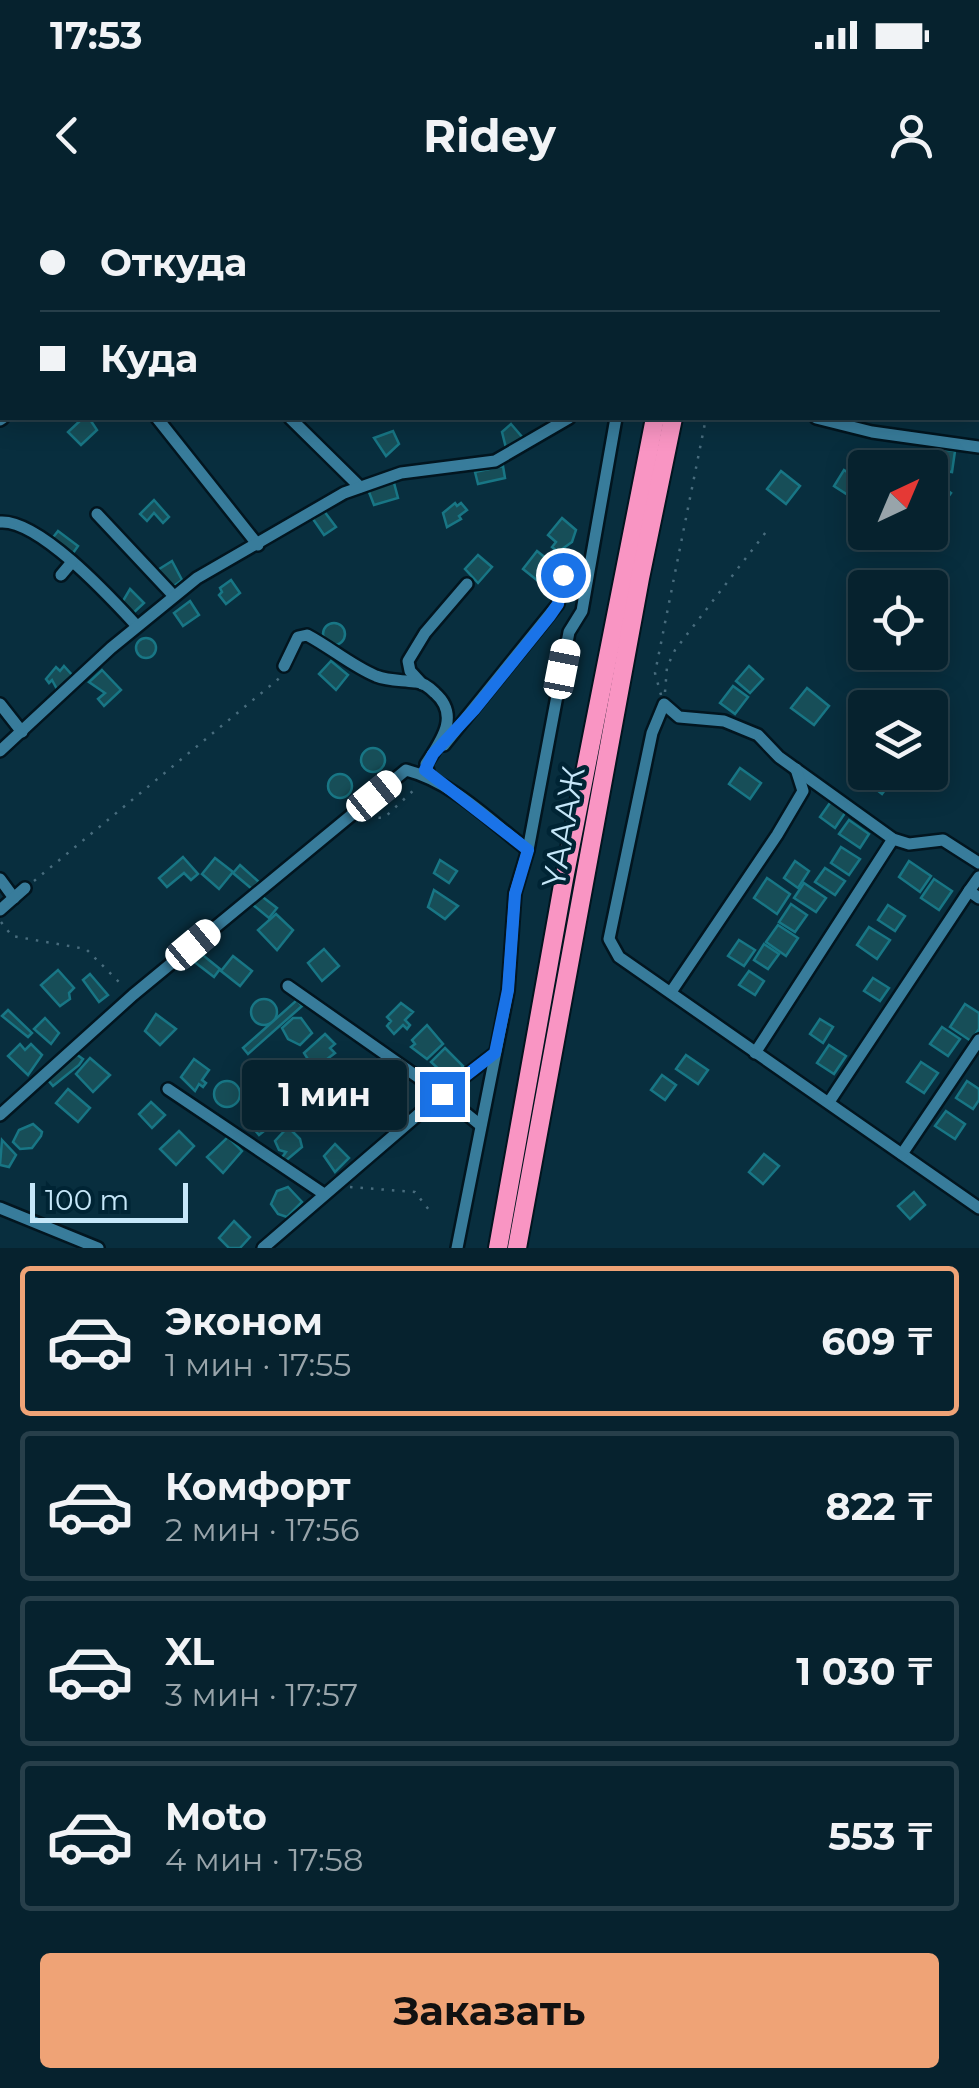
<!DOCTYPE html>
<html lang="ru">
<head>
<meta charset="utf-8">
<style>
  :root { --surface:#06222e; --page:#0f2a36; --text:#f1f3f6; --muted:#98a4aa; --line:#273f4a; --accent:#efa376 }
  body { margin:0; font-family:Montserrat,sans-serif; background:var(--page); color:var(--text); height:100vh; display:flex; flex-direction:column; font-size:38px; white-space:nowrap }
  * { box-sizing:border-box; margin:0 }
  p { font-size:32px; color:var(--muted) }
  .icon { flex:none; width:55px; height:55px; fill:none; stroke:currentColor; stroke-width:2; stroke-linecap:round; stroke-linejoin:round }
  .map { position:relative; height:1048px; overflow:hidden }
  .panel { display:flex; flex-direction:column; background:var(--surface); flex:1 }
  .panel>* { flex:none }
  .hud { position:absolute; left:0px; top:0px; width:980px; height:220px; box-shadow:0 5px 25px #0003,0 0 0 2px var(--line); display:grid; align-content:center; height:220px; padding:0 40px; background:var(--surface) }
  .needle { width:65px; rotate:44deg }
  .tools { position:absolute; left:848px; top:250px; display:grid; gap:20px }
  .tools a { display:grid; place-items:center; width:100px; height:100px; border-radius:10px; background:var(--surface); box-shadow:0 5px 25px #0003,0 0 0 2px var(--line); font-size:50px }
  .scale { position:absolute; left:30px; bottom:25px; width:158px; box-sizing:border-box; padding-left:10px; border:5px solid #c6e7f9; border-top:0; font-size:28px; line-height:35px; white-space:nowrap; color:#c6e7f9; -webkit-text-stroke:8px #002434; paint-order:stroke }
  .end { position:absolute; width:45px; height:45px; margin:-22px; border:12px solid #1a73e8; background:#fff; box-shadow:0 0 0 5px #fff }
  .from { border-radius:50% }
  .bubble { position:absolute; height:70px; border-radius:10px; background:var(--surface); box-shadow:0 5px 25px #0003,0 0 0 2px var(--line); font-size:32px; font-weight:700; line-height:70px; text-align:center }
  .car { position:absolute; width:30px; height:60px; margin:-30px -15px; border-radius:12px; box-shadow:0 0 8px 2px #0007; background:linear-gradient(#fff 24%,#345 0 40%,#fff 0 76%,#345 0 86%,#fff 0) }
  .hud b { display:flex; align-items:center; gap:35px; height:95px; font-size:38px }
  .hud b+b { border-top:2px solid var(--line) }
  .hud i { width:25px; height:25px; background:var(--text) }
  ul { padding:18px 0 0; list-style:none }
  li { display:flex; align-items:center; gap:30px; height:150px; margin:0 20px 15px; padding:0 20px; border:5px solid var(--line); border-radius:10px }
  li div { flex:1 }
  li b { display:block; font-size:38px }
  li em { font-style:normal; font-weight:700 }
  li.current { border-color:var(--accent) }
  li>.icon { width:90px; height:90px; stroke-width:1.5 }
  .primary-button { display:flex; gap:20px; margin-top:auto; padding:20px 40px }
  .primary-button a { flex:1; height:115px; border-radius:10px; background:var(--accent); color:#111; font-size:40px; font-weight:700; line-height:115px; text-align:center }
  .status { display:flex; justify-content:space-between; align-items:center; height:70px; padding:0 50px; background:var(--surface); direction:ltr }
  .status svg { height:28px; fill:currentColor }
  header { display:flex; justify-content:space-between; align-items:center; height:130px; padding:0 40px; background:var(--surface); font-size:45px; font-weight:700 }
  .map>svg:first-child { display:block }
</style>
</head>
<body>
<div class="status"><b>17:53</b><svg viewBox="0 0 49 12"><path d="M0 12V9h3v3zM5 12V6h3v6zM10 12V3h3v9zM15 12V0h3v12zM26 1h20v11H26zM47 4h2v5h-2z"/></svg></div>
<header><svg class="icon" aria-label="back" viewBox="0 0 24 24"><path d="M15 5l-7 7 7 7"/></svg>Ridey<svg class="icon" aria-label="person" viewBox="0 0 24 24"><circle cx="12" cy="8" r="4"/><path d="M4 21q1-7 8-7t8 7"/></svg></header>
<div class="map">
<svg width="979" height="1048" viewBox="0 0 979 1048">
  <rect width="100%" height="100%" fill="#082e3e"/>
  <g fill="#174e58" stroke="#187685" stroke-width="2.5">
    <polygon points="83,218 89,218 97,230 81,245 68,232"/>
    <polygon points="511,224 523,238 506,248 502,232"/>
    <polygon points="393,231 399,244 386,256 374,238"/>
    <polygon points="940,249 955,251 952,272 937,270"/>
    <polygon points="503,266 505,278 478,284 475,272"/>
    <polygon points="844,270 861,281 851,297 834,286"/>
    <polygon points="781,271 800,286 786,304 767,289"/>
    <polygon points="393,279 398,298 374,305 367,287"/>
    <polygon points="936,282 951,293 940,308 930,300 930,290"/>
    <polygon points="154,300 169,317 163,323 154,313 147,321 140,314"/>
    <polygon points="455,303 457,306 461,303 467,310 459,316 461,319 447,327 443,313"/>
    <polygon points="324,311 336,327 324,335 313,319"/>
    <polygon points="562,318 576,330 572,342 558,352 552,347 556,342 548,335"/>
    <polygon points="58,331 78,346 71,356 51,340"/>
    <polygon points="537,351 552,363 549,374 538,381 523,369"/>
    <polygon points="478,355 492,367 478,383 465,369"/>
    <polygon points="172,361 182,380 170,389 156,371"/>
    <polygon points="231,380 240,393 226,404 219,395 222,392 220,388"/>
    <polygon points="130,389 144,403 131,415 120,406"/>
    <polygon points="190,401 199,415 183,426 174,413"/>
    <circle cx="334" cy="434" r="11"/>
    <circle cx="146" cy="448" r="10"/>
    <polygon points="331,461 348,475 336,490 319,474"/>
    <polygon points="64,466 73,476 58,491 52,480 49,483 46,479 56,467 60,471"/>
    <polygon points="749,466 763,479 750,493 736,481"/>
    <polygon points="102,470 121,490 104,506 98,499 105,493 89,482"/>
    <polygon points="733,486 748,497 735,514 720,503"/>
    <polygon points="807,488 829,506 814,525 791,508"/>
    <circle cx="373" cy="560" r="12"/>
    <polygon points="740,568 761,583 750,599 729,584"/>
    <polygon points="876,572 896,575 882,594 868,583"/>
    <circle cx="340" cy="586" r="12"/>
    <polygon points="832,600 847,610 835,628 820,617"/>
    <polygon points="849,620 869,634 860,648 839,634"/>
    <polygon points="841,647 860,659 849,675 831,663"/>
    <polygon points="183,657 198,674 191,680 184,673 167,687 159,678"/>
    <polygon points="215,658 233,672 219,689 202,674"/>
    <polygon points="440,660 457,671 449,683 434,673"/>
    <polygon points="795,661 809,671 798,688 784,678"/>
    <polygon points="909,661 931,676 920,692 899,677"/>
    <polygon points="240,665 259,682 252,689 233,673"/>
    <polygon points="825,668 845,681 835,695 815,682"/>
    <polygon points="767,678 790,694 777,714 754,698"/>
    <polygon points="934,679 952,691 939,710 921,698"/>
    <polygon points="804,683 826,698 816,712 794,698"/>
    <polygon points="434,690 458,706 445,719 428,707"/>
    <polygon points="260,695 277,708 269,718 252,704"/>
    <polygon points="791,704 807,715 795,732 779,722"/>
    <polygon points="888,705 905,716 895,731 878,720"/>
    <polygon points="276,714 293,730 277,750 258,730"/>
    <polygon points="778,725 798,738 786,756 766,742"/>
    <polygon points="869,727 890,740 877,759 857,745"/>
    <polygon points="739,740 755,750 744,766 728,756"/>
    <polygon points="764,744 779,754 768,769 754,760"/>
    <polygon points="324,749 339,766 322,781 308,763"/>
    <polygon points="199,752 220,769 214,777 192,760"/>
    <polygon points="233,756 252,771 240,786 221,771"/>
    <polygon points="58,770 74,788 69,793 70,799 60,806 41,785"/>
    <polygon points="749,771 764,781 755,795 739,785"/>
    <polygon points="90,774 108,795 99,802 83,780"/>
    <polygon points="873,778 889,788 880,801 864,791"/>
    <circle cx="264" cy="812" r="13"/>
    <polygon points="297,800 302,806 248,854 243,848"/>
    <polygon points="401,803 413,812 405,820 410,825 407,829 403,825 394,834 387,826 391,821 387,817"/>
    <polygon points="965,804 979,813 979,829 971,841 950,827"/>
    <polygon points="8,810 32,833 28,837 2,816"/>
    <polygon points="156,814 176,829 160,845 145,831"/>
    <polygon points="45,818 59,833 51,844 34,829"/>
    <polygon points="293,818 301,818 312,833 300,845 288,839 282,828"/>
    <polygon points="820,819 833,827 823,843 810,834"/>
    <polygon points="427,825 443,844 427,859 411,847 415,844 412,840"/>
    <polygon points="942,827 960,839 948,856 930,844"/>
    <polygon points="325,834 335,844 330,848 335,853 314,869 304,853"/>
    <polygon points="20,844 25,850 31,844 42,855 28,875 8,856"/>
    <polygon points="829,845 846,856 834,874 817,863"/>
    <polygon points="445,848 463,866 453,877 447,871 444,874 431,862"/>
    <polygon points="76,854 83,859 79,865 53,886 47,879"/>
    <polygon points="686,855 708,870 698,884 676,869"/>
    <polygon points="90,858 110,875 93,892 76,874"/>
    <polygon points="194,859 209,870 202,880 206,883 203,887 199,884 195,891 181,877"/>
    <polygon points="921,862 938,873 924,893 907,882"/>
    <polygon points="378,866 390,883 375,897 357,883"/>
    <polygon points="662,875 676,885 665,900 651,890"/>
    <circle cx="227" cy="894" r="13"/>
    <polygon points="967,881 979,889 979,900 973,909 956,898"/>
    <polygon points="68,889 90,908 78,922 56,903"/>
    <polygon points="271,901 284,915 259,935 253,928 262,919 259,912"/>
    <polygon points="151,902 165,915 152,928 139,914"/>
    <polygon points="946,911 965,924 955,939 935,926"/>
    <polygon points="33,924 42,932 41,936 32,948 20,949 13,942 19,930"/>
    <polygon points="288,927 300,939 302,947 283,963 280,960 286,952 279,950 275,941"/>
    <polygon points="179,931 194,946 176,965 160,949"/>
    <polygon points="228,937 242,951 223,973 207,957"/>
    <polygon points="2,940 16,955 9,967 0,965"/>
    <polygon points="335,944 349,958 335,972 324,956"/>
    <polygon points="764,954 779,966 763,984 749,972"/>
    <polygon points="288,987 302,1002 287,1017 278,1014 271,1004 277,991"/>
    <polygon points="914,992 925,1005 910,1019 898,1006"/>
    <polygon points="234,1021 250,1037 240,1048 229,1048 219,1038"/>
  </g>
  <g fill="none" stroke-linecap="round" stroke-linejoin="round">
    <defs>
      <g id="minor">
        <polyline points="77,0 82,2"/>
        <polyline points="360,2 361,0"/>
        <polyline points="478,2 480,0"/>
        <polyline points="574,2 574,0"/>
        <polyline points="663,2 664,0"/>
        <polyline points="944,2 945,0"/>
        <polyline points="978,145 979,145"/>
        <polyline points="157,218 258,345"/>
        <polyline points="290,218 360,287"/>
        <polyline points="816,218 872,232 979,247"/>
        <polyline points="0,220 3,218"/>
        <polyline points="97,314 173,395"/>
        <path d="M0,322C39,319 111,398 137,426"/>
        <polyline points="61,375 72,362"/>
        <path d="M284,466L298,437L307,435C330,447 352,466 376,476C389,481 401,480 415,482C422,482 430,488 435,493C461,516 440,542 426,564L429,575"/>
        <polyline points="422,484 410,471 408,461 425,433 467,384"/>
        <polyline points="0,504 22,532"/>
        <polyline points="444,545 558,404 563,375"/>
        <polyline points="0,551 111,448 197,378 344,293 401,273 495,261 569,218"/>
        <polyline points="979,663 943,640 909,644 893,639 779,557 758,535 724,521 679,517 664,504 652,533 609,739 619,757 979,1008"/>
        <polyline points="979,677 969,691 979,698"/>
        <polyline points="0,679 14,698"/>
        <polyline points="0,710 25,688"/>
        <polyline points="671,792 777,635 803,591 796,569"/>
        <polyline points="755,853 893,639"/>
        <polyline points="168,889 324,994"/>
        <polyline points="829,902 969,691"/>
        <path d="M0,915L133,795L406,570C453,582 490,621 528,650"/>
        <polyline points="479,924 442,894 495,853"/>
        <polyline points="902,954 979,840"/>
        <polyline points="0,1008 98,1048"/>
        <polyline points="263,1048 442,894 288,786"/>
        <polyline points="457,1048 508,791 515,693 528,650 569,432 582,411 616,218"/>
      </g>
      <g id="highway">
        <polyline points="707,2 708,0"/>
        <polyline points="727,2 727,0"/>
        <polyline points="498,1048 564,679 655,218"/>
        <polyline points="517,1048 640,378 673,218"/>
      </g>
    </defs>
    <use href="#minor" stroke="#02151f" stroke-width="16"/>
    <use href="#highway" stroke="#02151f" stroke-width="22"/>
    <g stroke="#486c7d" stroke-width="2.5" stroke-dasharray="2.5 8" stroke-linecap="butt">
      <polyline points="665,492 667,467 675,450 766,332"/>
      <polyline points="661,495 655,473 706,218"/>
      <polyline points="368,617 384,618 417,587"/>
      <polyline points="34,681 282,476"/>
      <polyline points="1,722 12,736 86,749 124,787"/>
      <polyline points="350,987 415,992 429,1010"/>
    </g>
    <use href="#minor" stroke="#387c9b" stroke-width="11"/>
    <use href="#highway" stroke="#f995c3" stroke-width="18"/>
  </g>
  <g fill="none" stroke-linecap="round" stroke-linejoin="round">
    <polyline stroke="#1a73e8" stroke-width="12" points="442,894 495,853 508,790 515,694 528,650 425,570 433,554 474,510 549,417 558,404 563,375"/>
  </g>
  <g text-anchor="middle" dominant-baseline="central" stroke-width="9" stroke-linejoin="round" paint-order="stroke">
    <g font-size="32" fill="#c6e7f9" stroke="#002434">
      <text transform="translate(563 627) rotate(-80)">ҮАААЖ</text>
    </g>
  </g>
</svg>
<div class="tools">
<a><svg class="needle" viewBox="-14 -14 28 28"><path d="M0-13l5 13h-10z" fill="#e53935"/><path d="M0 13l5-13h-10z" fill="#98a4aa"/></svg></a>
<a><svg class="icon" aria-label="locate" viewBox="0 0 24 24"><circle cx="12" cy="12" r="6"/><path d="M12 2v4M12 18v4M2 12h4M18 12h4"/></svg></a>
<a><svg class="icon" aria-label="layers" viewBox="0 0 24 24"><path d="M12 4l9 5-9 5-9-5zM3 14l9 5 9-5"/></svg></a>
</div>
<div class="scale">100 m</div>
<i class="end from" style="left:563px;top:375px"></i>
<i class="end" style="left:442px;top:894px"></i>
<div class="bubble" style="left:242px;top:860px;width:165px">1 мин</div>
<i class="car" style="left:562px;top:469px;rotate:11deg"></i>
<i class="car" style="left:374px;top:596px;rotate:51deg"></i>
<i class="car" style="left:193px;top:745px;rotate:50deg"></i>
<div class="hud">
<b><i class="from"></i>Откуда</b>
<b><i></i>Куда</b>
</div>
</div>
<section class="panel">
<ul>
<li class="current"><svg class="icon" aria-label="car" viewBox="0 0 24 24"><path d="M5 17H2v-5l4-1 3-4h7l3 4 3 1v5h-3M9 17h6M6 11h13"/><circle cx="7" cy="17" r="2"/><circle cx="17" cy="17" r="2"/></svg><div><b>Эконом</b><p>1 мин · 17:55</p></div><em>609 ₸</em></li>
<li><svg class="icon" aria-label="car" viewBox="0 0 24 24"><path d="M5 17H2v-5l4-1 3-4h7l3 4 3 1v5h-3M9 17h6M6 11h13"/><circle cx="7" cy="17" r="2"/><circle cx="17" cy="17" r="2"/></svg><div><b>Комфорт</b><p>2 мин · 17:56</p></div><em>822 ₸</em></li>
<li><svg class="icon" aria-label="car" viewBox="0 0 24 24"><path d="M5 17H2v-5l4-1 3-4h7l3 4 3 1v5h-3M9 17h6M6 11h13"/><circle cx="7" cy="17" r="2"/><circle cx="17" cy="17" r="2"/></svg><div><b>XL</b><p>3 мин · 17:57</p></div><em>1 030 ₸</em></li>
<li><svg class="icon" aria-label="car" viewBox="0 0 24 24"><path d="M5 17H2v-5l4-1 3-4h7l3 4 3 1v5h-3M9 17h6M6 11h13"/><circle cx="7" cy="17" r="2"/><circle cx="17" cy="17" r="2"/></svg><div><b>Moto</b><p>4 мин · 17:58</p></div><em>553 ₸</em></li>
</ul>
<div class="primary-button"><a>Заказать</a></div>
</section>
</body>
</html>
